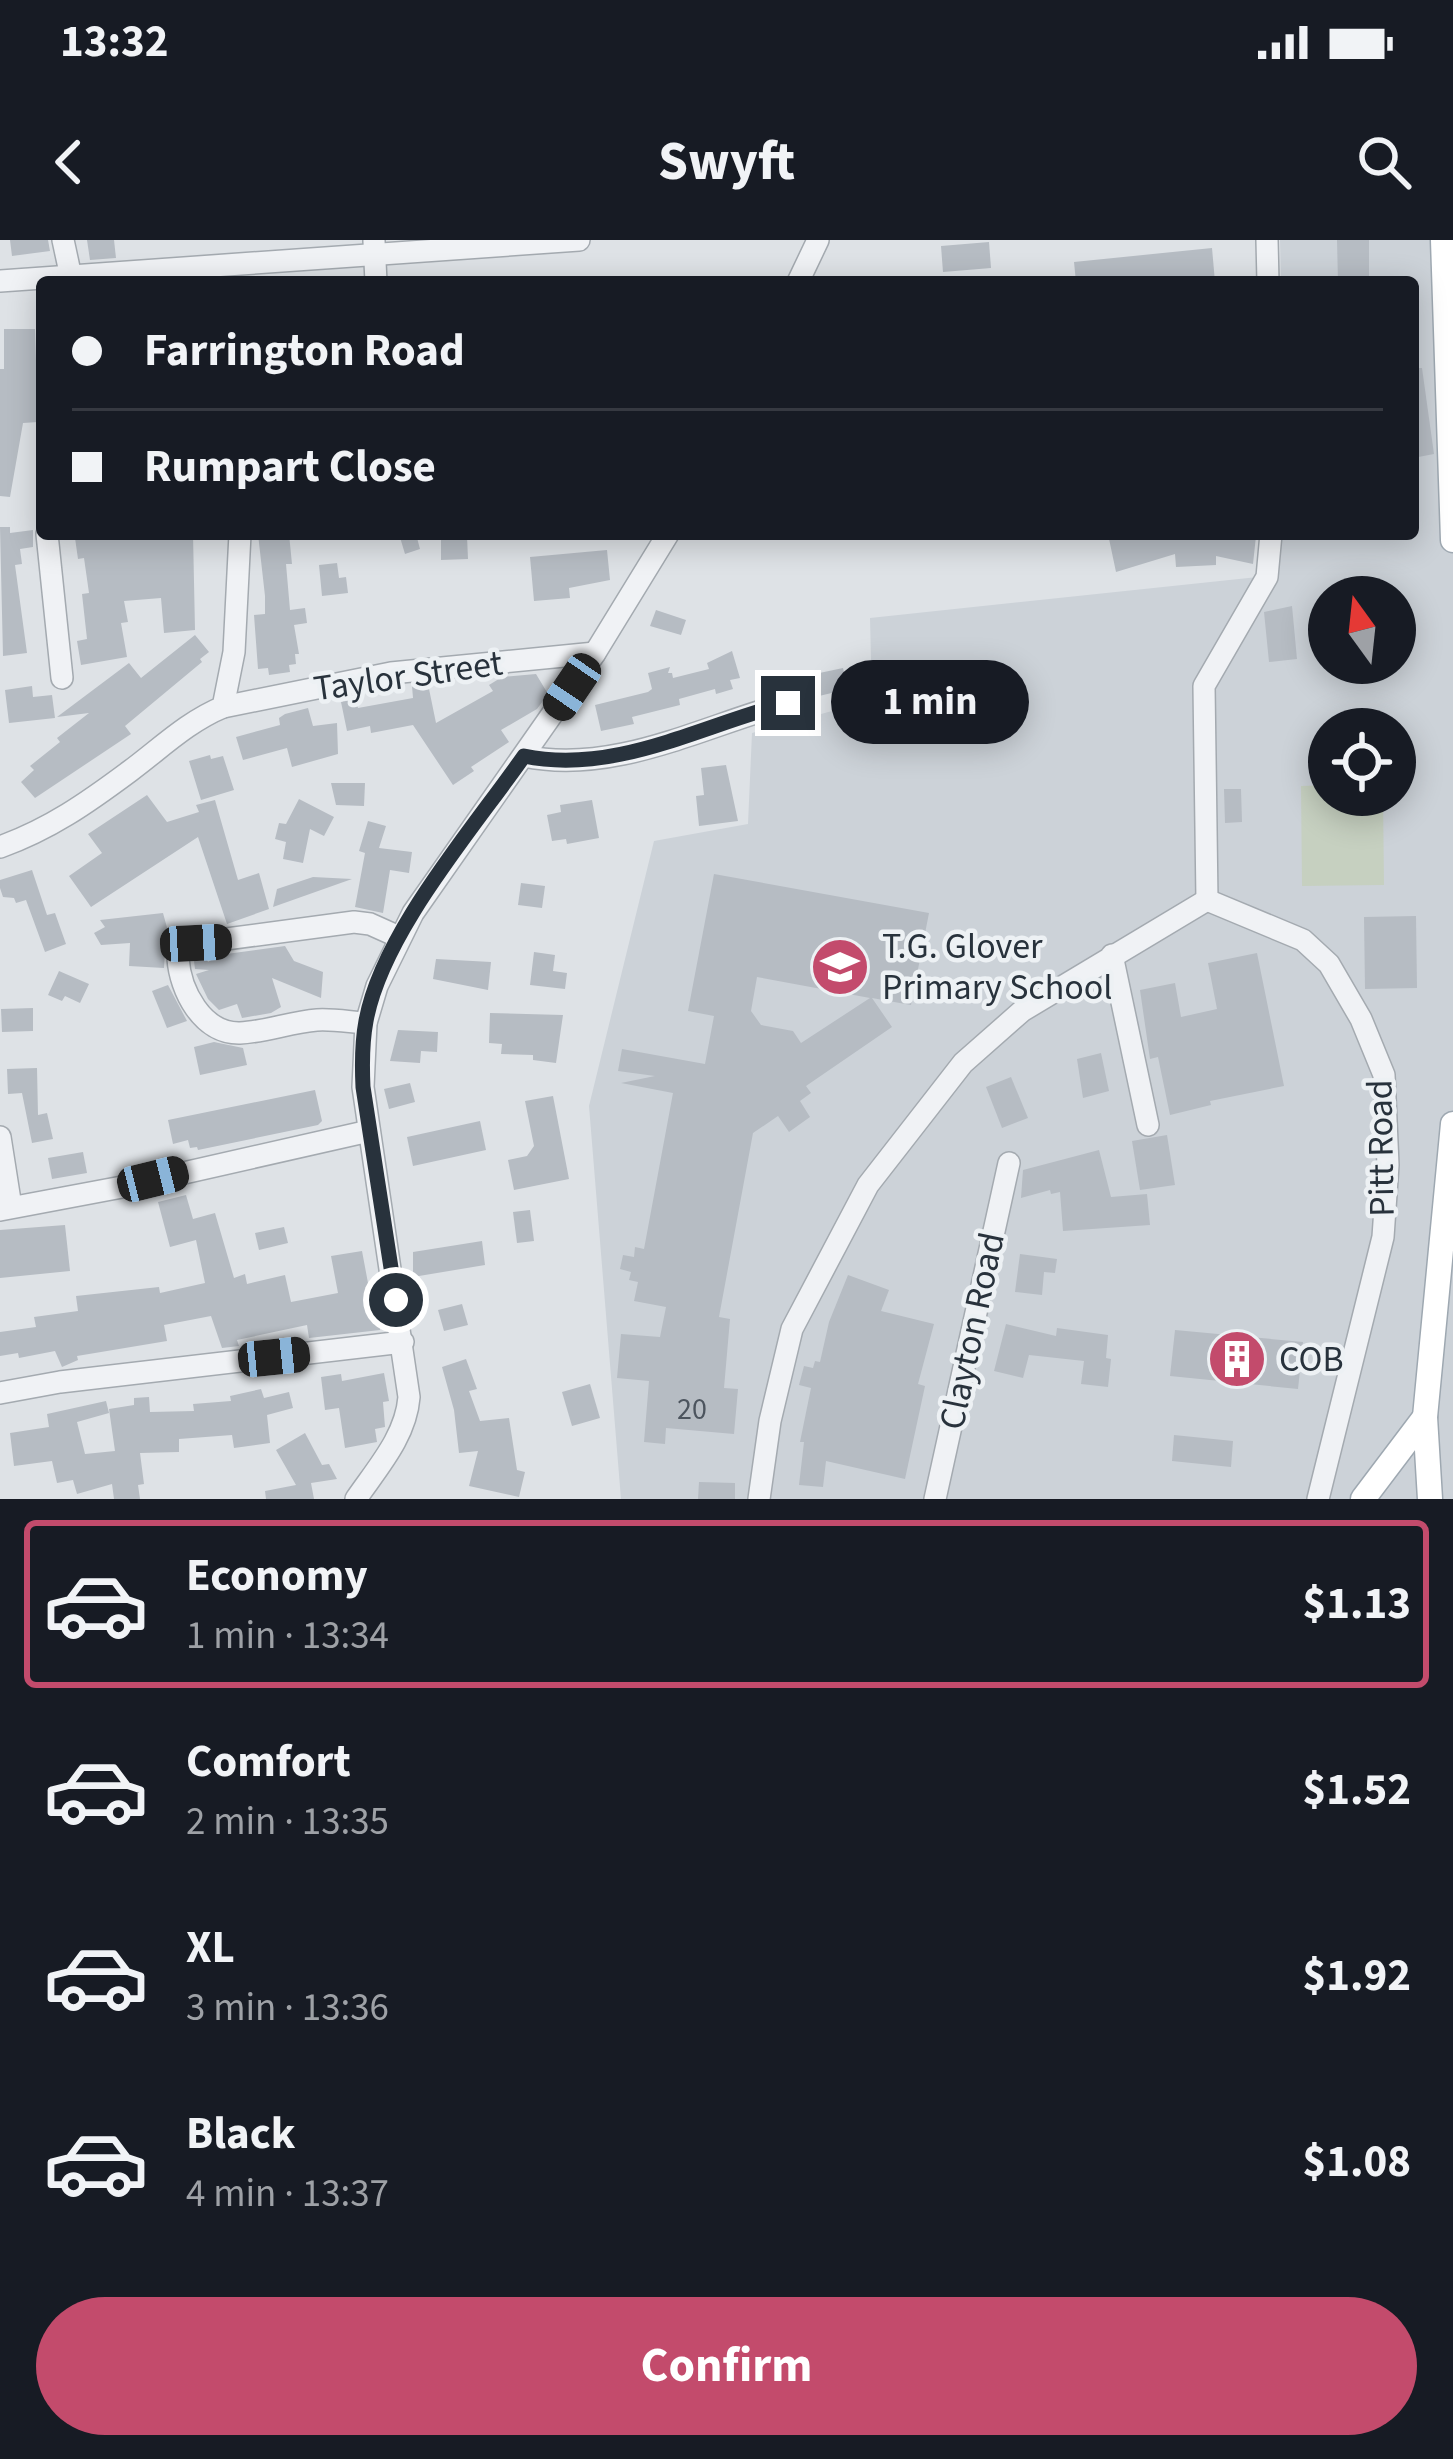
<!DOCTYPE html>
<html lang="en">
<head>
<meta charset="utf-8">
<style>
  :root { --surface:#171b24; --page:#242831; --text:#f1f3f6; --muted:#9ea1a6; --line:#363941; --accent:#c34b6c }
  body { margin:0; font-family:"Source Sans 3",sans-serif; background:var(--page); color:var(--text); height:100vh; display:flex; flex-direction:column; font-size:45px; white-space:nowrap }
  * { box-sizing:border-box; margin:0 }
  p { font-size:39px; color:var(--muted) }
  .icon { flex:none; width:66px; height:66px; fill:none; stroke:currentColor; stroke-width:2; stroke-linecap:round; stroke-linejoin:round }
  .map { position:relative; height:1259px; overflow:hidden }
  .details { display:flex; flex-direction:column; background:var(--surface); flex:1 }
  .details>* { flex:none }
  .banner { position:absolute; left:36px; top:36px; width:1383px; height:264px; border-radius:12px; box-shadow:0 6px 30px #0003; display:grid; align-content:center; height:264px; padding:0 36px; background:var(--surface) }
  .needle { width:78px; rotate:345deg }
  .controls { position:absolute; left:1308px; top:336px; display:grid; gap:24px }
  .controls a { display:grid; place-items:center; width:108px; height:108px; border-radius:50%; background:var(--surface); box-shadow:0 6px 30px #0003; font-size:60px }
  .end { position:absolute; width:54px; height:54px; margin:-27px; border:15px solid #28323c; background:#fff; box-shadow:0 0 0 6px #fff }
  .from { border-radius:50% }
  .bubble { position:absolute; height:84px; border-radius:42px; background:var(--surface); box-shadow:0 6px 30px #0003; font-size:39px; font-weight:700; line-height:84px; text-align:center }
  .car { position:absolute; width:36px; height:72px; margin:-36px -18px; border-radius:15px; box-shadow:0 0 9px 3px #0007; background:linear-gradient(#222 24%,#8ab4d8 0 40%,#222 0 76%,#8ab4d8 0 86%,#222 0) }
  .banner b { display:flex; align-items:center; gap:42px; height:114px; font-size:45px }
  .banner b+b { border-top:3px solid var(--line) }
  .banner i { width:30px; height:30px; background:var(--text) }
  ul { padding:21px 0 0; list-style:none }
  li { display:flex; align-items:center; gap:36px; height:168px; margin:0 24px 18px; padding:0 12px; border:6px solid transparent; border-radius:12px }
  li div { flex:1 }
  li b { display:block; font-size:45px }
  li em { font-style:normal; font-weight:700 }
  li.selected { border-color:var(--accent) }
  li>.icon { width:108px; height:108px; stroke-width:1.5 }
  .cta { display:flex; gap:24px; margin-top:auto; padding:24px 36px }
  .cta a { flex:1; height:138px; border-radius:72px; background:var(--accent); color:#fff; font-size:48px; font-weight:700; line-height:138px; text-align:center }
  .status { display:flex; justify-content:space-between; align-items:center; height:84px; padding:0 60px; background:var(--surface); direction:ltr }
  .status svg { height:33px; fill:currentColor }
  header { display:flex; justify-content:space-between; align-items:center; height:156px; padding:0 36px; background:var(--surface); font-size:54px; font-weight:700 }
  .map>svg:first-child { display:block }
</style>
</head>
<body>
<div class="status"><b>13:32</b><svg viewBox="0 0 49 12"><path d="M0 12V9h3v3zM5 12V6h3v6zM10 12V3h3v9zM15 12V0h3v12zM26 1h20v11H26zM47 4h2v5h-2z"/></svg></div>
<header><svg class="icon" aria-label="back" viewBox="0 0 24 24"><path d="M15 5l-7 7 7 7"/></svg>Swyft<svg class="icon" aria-label="search" viewBox="0 0 24 24"><circle cx="10" cy="10" r="6"/><path d="M15 15l6 6"/></svg></header>
<div class="map">
<svg width="1453" height="1259" viewBox="0 0 1453 1259">
  <rect width="100%" height="100%" fill="#dee2e6"/>
  <path fill="#ccd2d8" fill-rule="evenodd" d="M1280,0H1453V1259H621L589,866L654,601L748,584L752,493L872,460L870,378L1277,335L1279,294H1413V42H1281ZM1329,357H1395V423H1329ZM1329,489H1395V555H1329Z"/>
  <polygon fill="#c6d0c0" points="1329,545 1329,555 1383,555 1384,645 1302,646 1301,546"/>
  <g fill="#b6bcc3" fill-rule="evenodd">
    <polygon points="10,0 48,0 50,11 12,16"/>
    <polygon points="87,0 114,0 116,18 90,20"/>
    <polygon points="1337,0 1369,0 1369,42 1338,42"/>
    <polygon points="989,2 991,28 943,32 941,6"/>
    <polygon points="1212,8 1215,42 1076,42 1074,22"/>
    <polygon points="4,89 35,89 38,182 23,183 10,257 0,256 0,129 4,129"/>
    <polygon points="1413,128 1422,128 1434,214 1413,218"/>
    <polygon points="0,287 10,287 10,293 33,290 33,307 20,309 22,324 15,325 27,413 3,416"/>
    <polygon points="80,294 193,294 195,390 164,393 161,358 124,361 128,382 121,383 127,417 81,425 77,401 87,399 82,354 89,353 84,318 78,319 75,298"/>
    <polygon points="258,294 289,294 292,324 286,324 290,370 305,368 307,383 294,385 299,414 295,414 296,424 289,425 290,432 269,435 268,428 258,429 254,375 265,374 265,356"/>
    <polygon points="399,294 416,294 420,309 405,314"/>
    <polygon points="1108,294 1244,294 1256,296 1253,324 1216,316 1216,325 1176,327 1175,314 1116,332"/>
    <polygon points="467,296 468,319 441,320 441,297"/>
    <polygon points="607,310 610,340 569,348 570,358 534,361 530,317"/>
    <polygon points="337,323 339,338 346,337 348,353 322,356 319,325"/>
    <polygon points="1292,366 1297,419 1269,422 1264,372"/>
    <polygon points="656,370 686,380 681,395 650,386"/>
    <polygon points="195,395 209,412 200,419 202,422 125,486 131,494 35,558 21,542 34,530 30,526 60,502 57,498 89,473 57,477 129,423 141,438"/>
    <polygon points="732,411 740,438 730,440 733,449 716,454 715,449 679,459 680,465 632,477 634,484 601,491 595,465 648,452 652,449 648,433 670,427 668,433 672,433 673,438 709,429 707,423"/>
    <polygon points="843,428 848,449 815,457 810,435"/>
    <polygon points="536,434 548,454 537,469 501,490 509,502 471,527 474,531 453,545 413,485 371,493 370,486 347,491 341,462 356,459 358,468 413,458 412,446 428,444 436,483 493,451 489,445 502,437"/>
    <polygon points="32,446 33,457 52,455 55,478 9,483 5,450"/>
    <polygon points="308,468 313,486 337,483 338,514 292,527 287,508 243,520 236,497 280,485 279,478 285,474"/>
    <polygon points="210,515 211,519 223,516 234,550 201,560 189,521"/>
    <polygon points="726,525 738,581 699,586 696,556 704,555 701,528"/>
    <polygon points="331,543 365,543 364,566 336,565"/>
    <polygon points="1224,549 1241,549 1242,582 1225,583"/>
    <polygon points="147,555 167,582 199,572 196,565 215,560 238,640 259,633 269,669 227,684 198,597 91,667 69,636 102,613 88,594"/>
    <polygon points="299,559 334,577 324,596 310,589 303,623 283,619 286,602 275,599 279,583 286,584"/>
    <polygon points="592,560 599,598 567,604 566,599 552,601 547,575 561,572 560,565"/>
    <polygon points="368,581 386,586 379,608 412,612 409,633 390,630 383,673 355,667 365,613 359,611"/>
    <polygon points="32,630 47,675 55,673 66,704 45,712 26,660 16,663 14,658 3,657 0,648 0,640"/>
    <path d="M714,634L929,673L911,765L872,758L892,787L806,846L811,853L800,861L810,877L789,892L778,876L753,893L719,1077L730,1079L724,1148L738,1149L734,1194L666,1188L665,1204L644,1202L649,1141L617,1138L621,1094L660,1097L666,1067L634,1061L638,1042L629,1040L631,1032L620,1029L623,1015L634,1017L635,1007L644,1009L673,853L621,843L655,836L618,831L622,809L705,824L714,776L688,771ZM757,737L870,758L801,803L793,791L761,785L751,771Z"/>
    <polygon points="313,637 352,639 273,667 277,649"/>
    <polygon points="521,643 545,646 542,668 518,665"/>
    <polygon points="163,673 171,702 165,711 164,728 129,726 130,703 101,705 94,693 105,687 100,680"/>
    <polygon points="1416,676 1417,748 1365,749 1364,677"/>
    <polygon points="285,706 294,721 323,732 321,758 272,738 281,767 271,773 242,778 237,764 219,770 208,759 196,734 209,730 195,729 194,721 206,717 208,722 219,715"/>
    <polygon points="534,712 555,715 553,731 567,733 565,749 530,745"/>
    <polygon points="1257,713 1284,846 1210,861 1211,865 1170,875 1158,817 1150,819 1140,750 1175,743 1181,777 1217,769 1208,723"/>
    <polygon points="436,719 491,722 488,750 433,739"/>
    <polygon points="59,731 89,744 80,763 65,756 62,761 48,755"/>
    <polygon points="168,745 187,781 167,788 152,751"/>
    <polygon points="33,768 33,791 2,792 1,769"/>
    <polygon points="490,773 563,775 556,823 533,820 533,815 501,814 502,804 489,803"/>
    <polygon points="398,790 438,792 437,812 421,811 420,823 390,821"/>
    <polygon points="214,802 243,808 247,825 200,835 194,807"/>
    <polygon points="1101,813 1109,851 1083,858 1077,819"/>
    <polygon points="37,828 38,875 47,873 53,899 32,903 22,853 8,854 7,829"/>
    <polygon points="1011,837 1028,878 1002,888 986,847"/>
    <polygon points="410,843 415,862 389,869 384,849"/>
    <polygon points="315,850 322,881 318,885 198,910 197,907 190,908 188,900 173,904 168,880"/>
    <polygon points="553,856 569,939 514,950 508,920 527,916 534,906 525,861"/>
    <polygon points="480,881 486,910 413,926 407,897"/>
    <polygon points="1167,895 1175,945 1140,950 1132,901"/>
    <polygon points="1099,910 1111,957 1147,954 1150,985 1063,991 1060,952 1051,954 1050,950 1021,958 1023,930"/>
    <polygon points="83,912 87,933 52,939 48,918"/>
    <polygon points="186,955 193,979 215,973 234,1038 245,1034 247,1044 285,1035 291,1062 338,1053 331,1016 362,1011 371,1059 377,1060 376,1073 381,1073 380,1090 309,1098 307,1085 237,1100 239,1106 222,1108 211,1076 164,1085 167,1101 77,1116 78,1120 62,1127 55,1111 19,1118 18,1113 0,1116 0,1092 36,1087 34,1077 78,1071 76,1056 159,1047 160,1053 205,1043 196,1000 170,1007 158,962"/>
    <polygon points="530,970 534,1001 517,1003 513,972"/>
    <polygon points="65,985 70,1031 0,1038 0,990"/>
    <polygon points="284,987 288,1003 259,1010 255,993"/>
    <polygon points="482,1001 485,1025 413,1037 413,1012"/>
    <polygon points="1020,1014 1057,1019 1055,1033 1044,1032 1042,1055 1015,1052"/>
    <polygon points="848,1035 889,1050 881,1071 934,1084 918,1144 925,1146 905,1239 826,1221 823,1247 799,1245 804,1202 800,1202 811,1148 799,1145 804,1126 813,1128 815,1121 820,1122 829,1082"/>
    <polygon points="462,1064 468,1085 444,1091 438,1070"/>
    <polygon points="1006,1084 1056,1096 1057,1088 1108,1095 1106,1118 1111,1119 1108,1147 1081,1144 1084,1121 1029,1115 1023,1138 994,1131"/>
    <polygon points="1175,1090 1303,1102 1298,1149 1170,1136"/>
    <polygon points="466,1119 477,1149 469,1151 480,1181 509,1178 517,1230 525,1232 519,1257 469,1246 478,1211 459,1213 454,1170 442,1127"/>
    <polygon points="384,1133 389,1161 383,1162 385,1187 375,1189 377,1202 345,1208 339,1168 325,1170 321,1137 341,1134 342,1141"/>
    <polygon points="590,1144 600,1178 572,1186 562,1152"/>
    <polygon points="261,1149 264,1158 289,1152 293,1168 267,1175 270,1203 234,1208 232,1195 179,1199 179,1212 140,1213 144,1244 138,1245 140,1259 114,1259 112,1244 77,1254 73,1240 57,1243 52,1221 14,1226 10,1193 49,1187 47,1174 106,1161 109,1173 77,1182 85,1214 115,1211 109,1169 134,1165 134,1158 149,1157 150,1172 194,1171 193,1164 231,1161 230,1156"/>
    <polygon points="305,1193 322,1225 329,1224 337,1239 311,1243 314,1259 266,1259 265,1251 296,1245 276,1210"/>
    <polygon points="1174,1195 1233,1201 1231,1227 1172,1221"/>
    <polygon points="699,1242 735,1243 735,1259 698,1259"/>
  </g>
  <g fill="none" stroke-linecap="round" stroke-linejoin="round">
    <defs>
      <g id="minor">
        <polyline points="63,0 71,37"/>
        <polyline points="1267,0 1268,42"/>
        <polyline points="374,1 376,42"/>
        <polyline points="0,41 579,0"/>
        <polyline points="798,42 818,0"/>
        <polyline points="47,294 62,438"/>
        <polyline points="223,467 391,433 595,413"/>
        <path d="M524,516C614,535 703,486 788,463"/>
        <path d="M0,607C50,589 87,563 130,531C161,508 187,482 223,467L234,412L240,294"/>
        <polyline points="1207,660 1303,700 1329,724 1361,779 1384,835 1388,925 1383,997 1318,1259"/>
        <polyline points="1207,660 1204,446 1267,337 1271,294"/>
        <polyline points="1112,715 1148,885"/>
        <path d="M366,783C350,782 333,779 317,780C291,782 265,792 240,793C202,794 180,750 178,718L184,709L196,703L354,682L370,684L399,697"/>
        <polyline points="0,897 11,967"/>
        <polyline points="0,970 122,947 369,891"/>
        <polyline points="0,1153 60,1142 403,1102"/>
        <path d="M356,1259C378,1227 406,1196 409,1157L363,847L366,783L377,746L413,673L595,413L668,294"/>
        <polyline points="759,1259 770,1181 792,1089 868,945 963,823 1022,771 1207,660"/>
        <polyline points="935,1259 1009,923"/>
      </g>
      <g id="major">
        <polyline points="1443,0 1453,300"/>
        <polyline points="1363,1259 1425,1177"/>
        <polyline points="1430,1259 1425,1177 1453,884"/>
      </g>
    </defs>
    <use href="#minor" stroke="#a4aab0" stroke-width="24"/>
    <use href="#major" stroke="#9ea8b1" stroke-width="27"/>
    <use href="#minor" stroke="#f0f2f5" stroke-width="21"/>
    <use href="#major" stroke="#fff" stroke-width="24"/>
  </g>
  <g fill="none" stroke-linecap="round" stroke-linejoin="round">
    <path stroke="#28323c" stroke-width="15" d="M396,1060L363,847C362,826 362,802 366,781C382,693 473,589 524,516C615,535 702,485 788,463"/>
  </g>
  <defs>
    <symbol id="school-disc" viewBox="-11 -11 22 22"><circle r="9.5" fill="#c34b6c" stroke="#edf1f4"/><path d="M0-5L7-2L0 1L-7-2ZM-4 1L0 2.5L4 1V4Q0 6-4 4Z" fill="#fff"/></symbol>
    <symbol id="building-disc" viewBox="-11 -11 22 22"><circle r="9.5" fill="#c34b6c" stroke="#edf1f4"/><path d="M-4-6H4V6H1V3H-1V6H-4ZM-2.5-4.3h1.7v1.8h-1.7ZM.8-4.3h1.7v1.8H.8ZM-2.5-1h1.7V.8h-1.7ZM.8-1h1.7V.8H.8Z" fill="#fff"/></symbol>
  </defs>
  <g fill-rule="evenodd">
    <use href="#school-disc" x="807" y="694" width="66" height="66"/>
    <use href="#building-disc" x="1204" y="1086" width="66" height="66"/>
  </g>
  <g text-anchor="middle" dominant-baseline="central" stroke-width="9" stroke-linejoin="round" paint-order="stroke">
    <g font-size="30" fill="#4c545e">
      <text x="692" y="1169">20</text>
    </g>
    <g font-size="36" fill="#28323c" stroke="#edf1f4">
      <text transform="translate(408 436) rotate(-8)">Taylor Street</text>
      <text transform="translate(1381 908) rotate(-91)">Pitt Road</text>
      <text transform="translate(972 1091) rotate(-78)">Clayton Road</text>
    </g>
    <g font-size="36" fill="#28323c" stroke="#edf1f4" text-anchor="start">
      <text x="882" y="706">T.G. Glover<tspan x="882" dy="41">Primary School</tspan></text>
      <text x="1279" y="1119">COB</text>
    </g>
  </g>
</svg>
<div class="controls">
<a><svg class="needle" viewBox="-14 -14 28 28"><path d="M0-13l5 13h-10z" fill="#e53935"/><path d="M0 13l5-13h-10z" fill="#9ea1a6"/></svg></a>
<a><svg class="icon" aria-label="locate" viewBox="0 0 24 24"><circle cx="12" cy="12" r="6"/><path d="M12 2v4M12 18v4M2 12h4M18 12h4"/></svg></a>
</div>
<i class="end from" style="left:396px;top:1060px"></i>
<i class="end" style="left:788px;top:463px"></i>
<div class="bubble" style="left:831px;top:420px;width:198px">1 min</div>
<i class="car" style="left:572px;top:447px;rotate:214deg"></i>
<i class="car" style="left:196px;top:703px;rotate:87deg"></i>
<i class="car" style="left:153px;top:939px;rotate:76deg"></i>
<i class="car" style="left:274px;top:1117px;rotate:84deg"></i>
<div class="banner">
<b><i class="from"></i>Farrington Road</b>
<b><i></i>Rumpart Close</b>
</div>
</div>
<section class="details">
<ul>
<li class="selected"><svg class="icon" aria-label="car" viewBox="0 0 24 24"><path d="M5 17H2v-5l4-1 3-4h7l3 4 3 1v5h-3M9 17h6M6 11h13"/><circle cx="7" cy="17" r="2"/><circle cx="17" cy="17" r="2"/></svg><div><b>Economy</b><p>1 min · 13:34</p></div><em>$1.13</em></li>
<li><svg class="icon" aria-label="car" viewBox="0 0 24 24"><path d="M5 17H2v-5l4-1 3-4h7l3 4 3 1v5h-3M9 17h6M6 11h13"/><circle cx="7" cy="17" r="2"/><circle cx="17" cy="17" r="2"/></svg><div><b>Comfort</b><p>2 min · 13:35</p></div><em>$1.52</em></li>
<li><svg class="icon" aria-label="car" viewBox="0 0 24 24"><path d="M5 17H2v-5l4-1 3-4h7l3 4 3 1v5h-3M9 17h6M6 11h13"/><circle cx="7" cy="17" r="2"/><circle cx="17" cy="17" r="2"/></svg><div><b>XL</b><p>3 min · 13:36</p></div><em>$1.92</em></li>
<li><svg class="icon" aria-label="car" viewBox="0 0 24 24"><path d="M5 17H2v-5l4-1 3-4h7l3 4 3 1v5h-3M9 17h6M6 11h13"/><circle cx="7" cy="17" r="2"/><circle cx="17" cy="17" r="2"/></svg><div><b>Black</b><p>4 min · 13:37</p></div><em>$1.08</em></li>
</ul>
<div class="cta"><a>Confirm</a></div>
</section>
</body>
</html>
